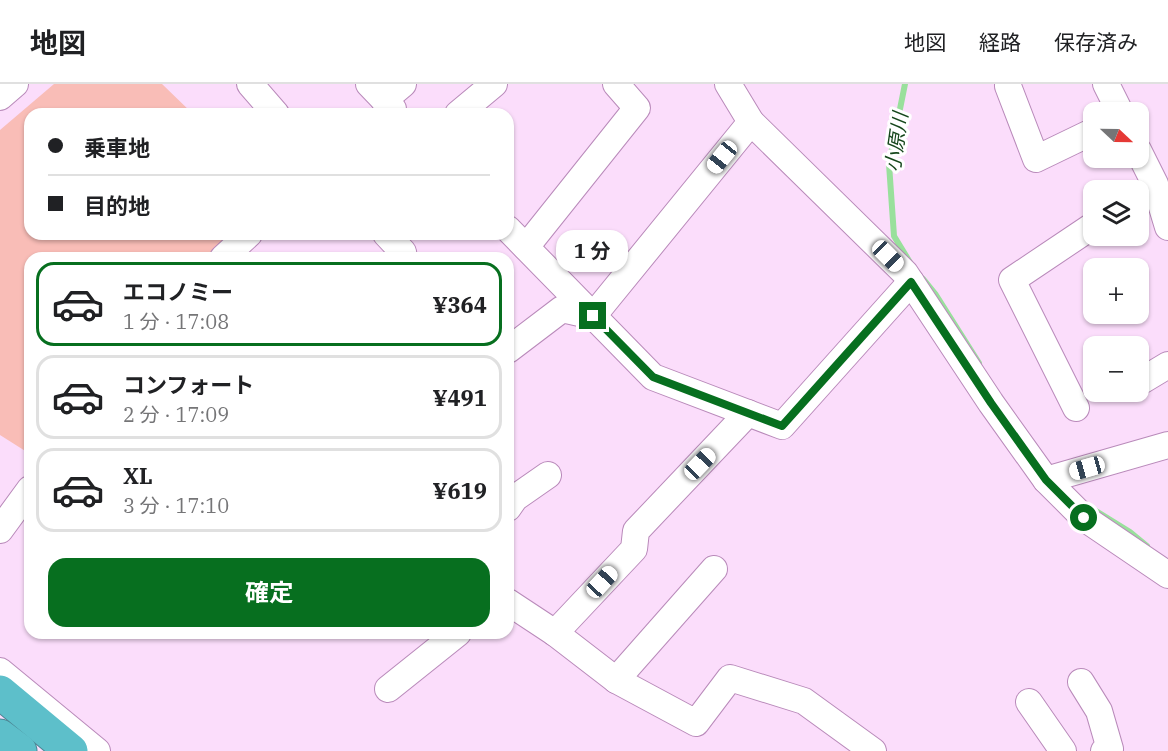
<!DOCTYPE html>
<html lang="ja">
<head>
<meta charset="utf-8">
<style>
  :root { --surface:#fff; --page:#f2f2f2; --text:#202124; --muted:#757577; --line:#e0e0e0; --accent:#076f1f }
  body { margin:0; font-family:"IBM Plex Serif","Noto Sans JP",serif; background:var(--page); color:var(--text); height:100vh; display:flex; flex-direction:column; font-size:22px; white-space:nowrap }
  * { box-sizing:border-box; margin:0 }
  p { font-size:20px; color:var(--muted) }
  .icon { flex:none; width:33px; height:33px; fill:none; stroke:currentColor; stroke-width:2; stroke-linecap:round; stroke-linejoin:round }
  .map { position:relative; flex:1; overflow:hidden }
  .details { position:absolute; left:24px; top:168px; width:490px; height:387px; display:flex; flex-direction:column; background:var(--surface); border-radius:18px; box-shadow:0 2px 4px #0004 }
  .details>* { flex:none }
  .guide { position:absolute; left:24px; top:24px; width:490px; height:132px; border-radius:18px; box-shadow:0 2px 4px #0004; display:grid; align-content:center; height:132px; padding:0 24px; background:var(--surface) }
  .needle { width:39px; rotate:112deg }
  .buttons { position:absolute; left:1083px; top:18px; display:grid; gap:12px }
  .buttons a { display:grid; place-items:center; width:66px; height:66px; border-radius:12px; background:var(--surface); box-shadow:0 2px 4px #0004; font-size:30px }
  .end { position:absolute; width:27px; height:27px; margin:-14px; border:8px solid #076f1f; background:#fff; box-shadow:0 0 0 3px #fff }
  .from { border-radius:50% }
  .bubble { position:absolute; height:42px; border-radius:18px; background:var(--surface); box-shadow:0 2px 4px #0004; font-size:20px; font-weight:700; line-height:42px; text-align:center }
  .car { position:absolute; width:18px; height:36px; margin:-18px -9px; border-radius:8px; box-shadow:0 0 4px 2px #0007; background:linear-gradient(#fff 24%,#345 0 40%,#fff 0 76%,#345 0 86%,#fff 0) }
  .guide b { display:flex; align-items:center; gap:21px; height:57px; font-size:22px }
  .guide b+b { border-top:2px solid var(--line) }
  .guide i { width:15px; height:15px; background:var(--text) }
  ul { padding:10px 0 0; list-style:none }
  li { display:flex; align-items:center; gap:18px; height:84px; margin:0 12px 9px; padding:0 12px; border:3px solid var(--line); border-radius:18px }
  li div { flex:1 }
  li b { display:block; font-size:22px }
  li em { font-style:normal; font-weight:700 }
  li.active { border-color:var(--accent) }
  li>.icon { width:54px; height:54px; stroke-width:1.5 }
  .primary-button { display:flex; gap:12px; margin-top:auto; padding:12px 24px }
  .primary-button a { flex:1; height:69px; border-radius:18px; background:var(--accent); color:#fff; font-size:24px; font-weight:700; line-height:69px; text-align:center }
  header { display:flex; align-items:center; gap:36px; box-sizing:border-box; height:84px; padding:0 30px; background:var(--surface); border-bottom:2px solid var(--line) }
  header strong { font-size:28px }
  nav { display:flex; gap:33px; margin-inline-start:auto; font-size:21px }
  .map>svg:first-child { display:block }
</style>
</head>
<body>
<header>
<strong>地図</strong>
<nav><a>地図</a><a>経路</a><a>保存済み</a></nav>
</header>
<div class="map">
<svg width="1168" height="667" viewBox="0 0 1168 667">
  <rect width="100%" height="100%" fill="#fbddfb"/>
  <polygon fill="#f9bdb7" points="54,0 162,0 193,30 30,30 30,150 226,150 211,174 30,174 30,370 0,351 0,46"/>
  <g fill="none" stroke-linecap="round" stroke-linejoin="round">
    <g stroke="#99e09c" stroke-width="6">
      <polyline points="905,0 889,80 894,152 911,180"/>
      <polyline points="923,195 936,211 979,279"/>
      <polyline points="1091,424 1130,448 1147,462"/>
    </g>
    <defs>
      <g id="minor">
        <polyline points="250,0 276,30"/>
        <polyline points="369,0 393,25 387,30"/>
        <polyline points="728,0 751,38 905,189 991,319 1046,396 1084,434 1168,491"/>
        <polyline points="1106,0 1120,28"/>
        <polyline points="1008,2 1036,75 1094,47"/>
        <polyline points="0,13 15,0"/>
        <polyline points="384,16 403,0"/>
        <polyline points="458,30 494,0"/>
        <polyline points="1138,66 1155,100 1168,143"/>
        <polyline points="508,145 653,293 782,342 911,198"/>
        <polyline points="386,150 403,168 404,174"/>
        <polyline points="526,163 637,24 616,0"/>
        <polyline points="223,174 249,150"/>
        <polyline points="508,266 562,225 593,232 751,38"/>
        <polyline points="1138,299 1168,281"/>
        <polyline points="1076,324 1012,196 1094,141"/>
        <polyline points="1046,396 1168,361"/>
        <polyline points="508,424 515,414 548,391"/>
        <polyline points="0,446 30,405"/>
        <polyline points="508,518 555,549 616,596 696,639 730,594 804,617 873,667"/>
        <polyline points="555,549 634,465 636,447 748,329"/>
        <polyline points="0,587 97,667"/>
        <polyline points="616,596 714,485"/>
        <polyline points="1081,598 1099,627 1110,665 1104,667"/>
        <polyline points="388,605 458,549"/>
        <polyline points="1029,618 1063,667"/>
      </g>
      <g id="highway">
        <polyline points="0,608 71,667"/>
        <polyline points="0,652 20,667"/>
      </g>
    </defs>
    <use href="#minor" stroke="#b98aba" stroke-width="28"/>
    <use href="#highway" stroke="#4c8593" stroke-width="35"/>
    <use href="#minor" stroke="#fff" stroke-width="26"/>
    <use href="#highway" stroke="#5dbfca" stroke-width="33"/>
  </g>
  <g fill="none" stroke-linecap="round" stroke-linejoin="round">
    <polyline stroke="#076f1f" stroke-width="8" points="593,232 653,293 782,342 911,198 991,319 1046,396 1084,434"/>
  </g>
  <g text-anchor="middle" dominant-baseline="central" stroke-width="6" stroke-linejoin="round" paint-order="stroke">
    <g font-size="20" font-style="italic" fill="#16471c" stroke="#fff">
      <text transform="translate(896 58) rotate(-82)">小原川</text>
    </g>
  </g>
</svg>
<div class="buttons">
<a><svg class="needle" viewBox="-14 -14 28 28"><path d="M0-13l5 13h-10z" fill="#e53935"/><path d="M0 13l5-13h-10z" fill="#757577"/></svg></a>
<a><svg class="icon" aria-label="layers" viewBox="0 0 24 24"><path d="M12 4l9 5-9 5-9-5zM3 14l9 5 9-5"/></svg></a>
<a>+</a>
<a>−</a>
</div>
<i class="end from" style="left:1084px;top:434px"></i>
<i class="end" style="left:593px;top:232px"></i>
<div class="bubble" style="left:556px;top:146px;width:72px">1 分</div>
<i class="car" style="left:722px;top:73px;rotate:219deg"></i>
<i class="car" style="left:888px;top:172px;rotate:135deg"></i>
<i class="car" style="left:700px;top:380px;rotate:44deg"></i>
<i class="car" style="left:1087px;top:384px;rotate:254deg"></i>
<i class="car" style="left:602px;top:498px;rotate:43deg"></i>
<div class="guide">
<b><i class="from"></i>乗車地</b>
<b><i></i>目的地</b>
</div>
<section class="details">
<ul>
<li class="active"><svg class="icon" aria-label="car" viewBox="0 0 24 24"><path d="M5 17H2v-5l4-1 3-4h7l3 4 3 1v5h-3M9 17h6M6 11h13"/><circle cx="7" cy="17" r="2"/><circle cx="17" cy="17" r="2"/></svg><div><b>エコノミー</b><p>1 分 · 17:08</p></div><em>¥364</em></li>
<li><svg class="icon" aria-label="car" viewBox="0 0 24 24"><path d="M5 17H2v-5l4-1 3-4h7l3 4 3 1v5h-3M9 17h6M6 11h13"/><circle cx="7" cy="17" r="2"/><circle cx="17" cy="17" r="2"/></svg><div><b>コンフォート</b><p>2 分 · 17:09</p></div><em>¥491</em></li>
<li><svg class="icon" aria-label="car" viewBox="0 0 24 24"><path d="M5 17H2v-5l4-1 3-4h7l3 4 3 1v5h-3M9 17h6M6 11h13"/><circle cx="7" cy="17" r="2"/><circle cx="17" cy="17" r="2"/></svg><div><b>XL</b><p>3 分 · 17:10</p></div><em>¥619</em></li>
</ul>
<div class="primary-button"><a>確定</a></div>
</section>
</div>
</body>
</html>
